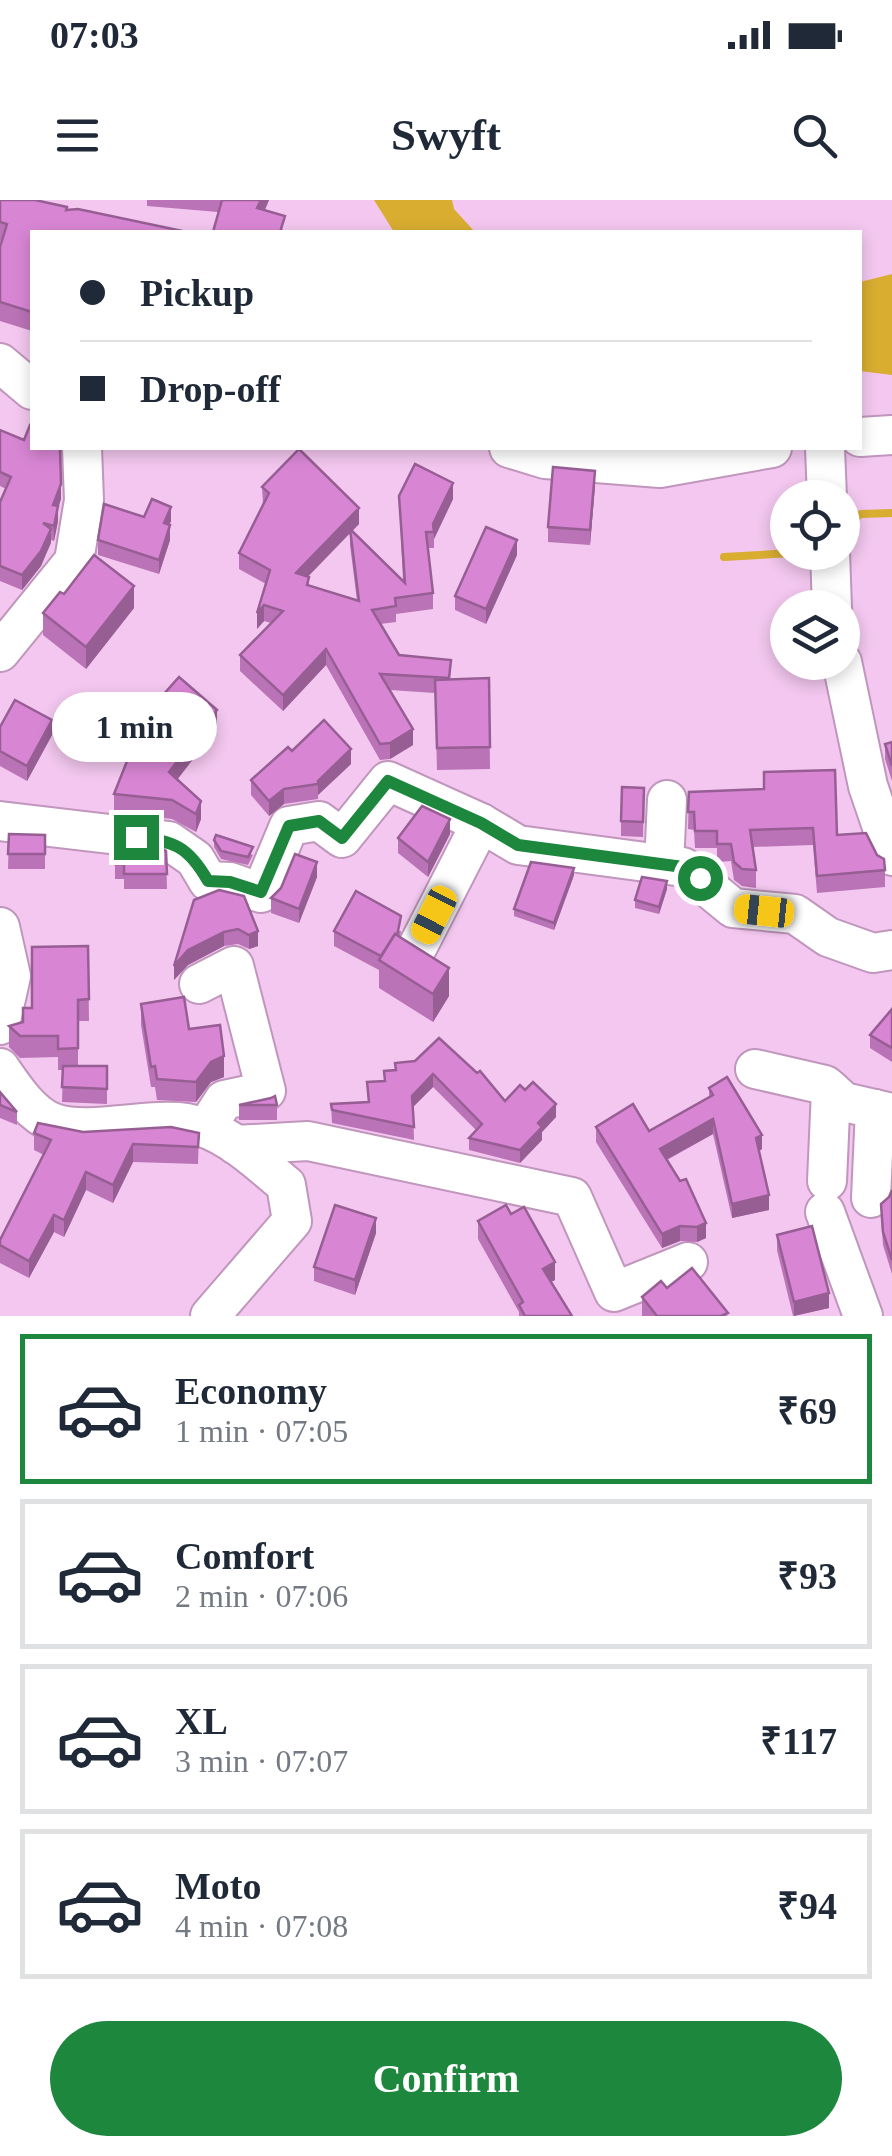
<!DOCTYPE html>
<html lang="en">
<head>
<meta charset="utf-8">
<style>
  :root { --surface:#fff; --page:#f2f2f3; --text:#1f2937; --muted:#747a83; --line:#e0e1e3; --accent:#1c873d }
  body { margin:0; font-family:"Times New Roman",serif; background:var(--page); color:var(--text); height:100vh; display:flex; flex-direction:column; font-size:38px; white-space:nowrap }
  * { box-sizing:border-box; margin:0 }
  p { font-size:32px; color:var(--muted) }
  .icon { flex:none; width:55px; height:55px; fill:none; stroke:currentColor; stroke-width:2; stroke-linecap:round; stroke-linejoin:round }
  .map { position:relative; height:1116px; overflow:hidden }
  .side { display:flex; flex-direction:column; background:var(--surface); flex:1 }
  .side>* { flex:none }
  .guide { position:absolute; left:30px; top:30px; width:832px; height:220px; border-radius:0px; box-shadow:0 5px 15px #0003; display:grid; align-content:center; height:220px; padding:0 50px; background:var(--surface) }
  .buttons { position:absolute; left:770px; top:280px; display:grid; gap:20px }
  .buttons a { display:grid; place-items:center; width:90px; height:90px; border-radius:50%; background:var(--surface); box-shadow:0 5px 15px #0003; font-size:50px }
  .end { position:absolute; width:45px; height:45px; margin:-22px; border:12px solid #1c873d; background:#fff; box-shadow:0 0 0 5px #fff }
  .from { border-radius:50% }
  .bubble { position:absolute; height:70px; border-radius:35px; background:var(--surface); box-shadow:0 5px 15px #0003; font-size:32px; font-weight:600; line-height:70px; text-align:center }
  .car { position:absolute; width:30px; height:60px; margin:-30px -15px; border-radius:12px; box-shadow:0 0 8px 2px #0007; background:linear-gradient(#f5c518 24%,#345 0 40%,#f5c518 0 76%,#345 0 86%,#f5c518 0) }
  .guide b { display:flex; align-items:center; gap:35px; height:95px; font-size:38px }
  .guide b+b { border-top:2px solid var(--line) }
  .guide i { width:25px; height:25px; background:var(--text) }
  ul { padding:18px 0 0; list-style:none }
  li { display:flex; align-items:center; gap:30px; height:150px; margin:0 20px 15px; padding:0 30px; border:5px solid var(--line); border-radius:0px }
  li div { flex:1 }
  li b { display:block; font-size:38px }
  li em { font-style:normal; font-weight:600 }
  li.on { border-color:var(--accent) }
  li>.icon { width:90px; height:90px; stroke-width:1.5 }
  .button { display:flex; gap:20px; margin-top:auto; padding:20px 50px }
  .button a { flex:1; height:115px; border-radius:60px; background:var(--accent); color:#fff; font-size:40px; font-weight:600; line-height:115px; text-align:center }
  .status { display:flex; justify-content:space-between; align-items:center; height:70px; padding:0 50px; background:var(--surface); direction:ltr }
  .status svg { height:28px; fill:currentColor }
  header { display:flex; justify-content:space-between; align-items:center; height:130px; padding:0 50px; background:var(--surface); font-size:45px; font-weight:600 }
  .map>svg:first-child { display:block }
</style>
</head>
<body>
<div class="status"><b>07:03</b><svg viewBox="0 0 49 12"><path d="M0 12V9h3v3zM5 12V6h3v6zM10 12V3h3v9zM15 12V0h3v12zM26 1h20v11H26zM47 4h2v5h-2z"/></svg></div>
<header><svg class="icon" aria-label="menu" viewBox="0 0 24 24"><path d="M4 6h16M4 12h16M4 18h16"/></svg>Swyft<svg class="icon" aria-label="search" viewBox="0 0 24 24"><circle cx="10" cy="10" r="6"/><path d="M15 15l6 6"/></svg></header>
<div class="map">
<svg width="892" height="1116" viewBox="0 0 892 1116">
  <rect width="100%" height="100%" fill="#f3c7ef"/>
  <g fill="#d8ad30">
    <polygon points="374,0 452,0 454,9 475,32 394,32"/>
    <polygon points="892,74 892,175 860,171 860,82"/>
  </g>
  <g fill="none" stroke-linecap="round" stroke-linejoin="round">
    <g stroke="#d8ad30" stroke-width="8">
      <polyline points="842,327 861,314 892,313"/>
      <polyline points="724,357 809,352"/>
    </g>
    <defs>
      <g id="minor">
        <polyline points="0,163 32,190"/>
        <polyline points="860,237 892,235"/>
        <polyline points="509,248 545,259 660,268 772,248"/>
        <polyline points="825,248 827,298"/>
        <polyline points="830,352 832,408"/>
        <polyline points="0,452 74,361 84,300 82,248"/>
        <polyline points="842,462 868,586 892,656"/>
        <polyline points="0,621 169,641 195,659 208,681 230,682 261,693 289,626 319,621 342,638 388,581 481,623 518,645 683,667 733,708 795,714 828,737 873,753 892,750"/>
        <polyline points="664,665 667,600"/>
        <polyline points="0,727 11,776 0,825"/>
        <polyline points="418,746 481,623"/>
        <polyline points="199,784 234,766 266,891 224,900 206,928"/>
        <path d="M0,868C13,887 31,915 54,923C89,935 149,917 187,923C226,930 257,961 286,985L292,1021L210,1116"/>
        <polyline points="755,869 825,885 844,902 892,913"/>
        <polyline points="236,945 308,941 572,997 614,1092 688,1062"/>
        <polyline points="827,981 831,890"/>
        <polyline points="871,998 875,909"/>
        <polyline points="825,1012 863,1116"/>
      </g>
    </defs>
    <use href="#minor" stroke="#c096bd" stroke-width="42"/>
    <use href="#minor" stroke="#fff" stroke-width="38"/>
  </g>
  <g fill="#ba73b6" fill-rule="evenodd">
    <polygon points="0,0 32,32 32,131 0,121 0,47 2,42 0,41"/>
    <polygon points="147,0 269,0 265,10 285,32 218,12 147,6"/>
    <polygon points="0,230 61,299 58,308 58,321 54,341 51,340 41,366 22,390 0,381 0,302 6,289 0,286"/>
    <polygon points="595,285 590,345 548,342 548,327"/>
    <path d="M262,287L359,324L352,331L403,381L399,296L453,299L434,339V348H428L433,393V409L396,414V422L380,424L399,455L451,460L450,480L489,478L490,569L437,570L435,493L390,490L413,545L390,559L380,560L326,465L283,511L240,471V455L271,423L264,421L257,429L266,384L239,369V353L263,304ZM350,332V345L357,401L309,386L308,376Z"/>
    <polygon points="144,317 171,321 169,325 170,340 159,374 98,355 98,340"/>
    <polygon points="517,355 486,424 455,410 455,396"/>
    <polygon points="64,394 134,408 86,469 43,435 43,413"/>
    <polygon points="0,527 52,535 27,581 0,566"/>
    <polygon points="217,528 177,580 201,619 196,632 172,619 114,612 114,594 132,549 131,531"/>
    <polygon points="892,542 892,581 885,559 885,544"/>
    <polygon points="292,551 351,564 318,595 318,599 284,604 269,616 251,595 251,580"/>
    <polygon points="644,588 643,637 621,636 621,621"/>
    <polygon points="689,592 837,635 885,670 885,687 817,693 813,645 752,647 756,670 756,688 742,686 734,680 731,661 717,662 717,648 695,648 694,630 688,629"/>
    <polygon points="9,634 45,635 45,669 8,669"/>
    <polygon points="450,634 428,677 398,653 398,638"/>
    <polygon points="214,640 253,655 248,665 221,659 214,647"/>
    <polygon points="115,642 166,651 167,689 124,689 124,679 115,679"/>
    <polygon points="574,675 554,730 514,716 514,709"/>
    <polygon points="317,677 299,723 271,713 271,698"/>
    <polygon points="667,689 659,714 635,708 635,700"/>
    <polygon points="219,690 258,746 249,749 238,744 224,746 188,765 174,780"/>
    <polygon points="334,731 401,731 400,737 449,796 433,822 379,788 379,770 334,746"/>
    <polygon points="88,746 89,821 78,821 78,866 107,866 107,904 62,902 63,870 58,870 58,857 20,858 9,847 9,826 23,822 32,808"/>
    <polygon points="141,804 189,829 224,877 211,882 196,902 157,900 155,887 151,887 141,825"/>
    <polygon points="892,809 892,862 870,848 870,835"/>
    <polygon points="415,861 505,901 556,917 542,932 542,940 520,963 469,950 469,938 476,930 433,887 413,907 414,940 332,923 331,904 368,902 367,882 384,881 384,871 395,870"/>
    <polygon points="709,888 762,949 759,951 769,1010 732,1018 713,934 667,960 706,1038 697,1042 680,1041 662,1048 596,942 596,927 649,931 709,898"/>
    <polygon points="0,892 17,912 17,925 0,918"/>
    <rect x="239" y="905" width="38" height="15"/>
    <polygon points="34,933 199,933 198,964 133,962 113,1003 86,990 64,1037 54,1032 29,1078 0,1063 0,1040 44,955 34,950"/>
    <polygon points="892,990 892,1074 883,1045 881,1018 881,1004 889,997"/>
    <polygon points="478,1021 555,1080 551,1082 572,1116 519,1116 519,1112 478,1039"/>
    <polygon points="376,1033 355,1095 314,1081 314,1067"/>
    <polygon points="777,1035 829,1108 793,1116 777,1050"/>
    <polygon points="667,1088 728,1116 642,1116 642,1097"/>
  </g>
  <g fill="#975e94">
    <polygon points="261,0 269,0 257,27 257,8"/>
    <polygon points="595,271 595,285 590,345 590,330"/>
    <polygon points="453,283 453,299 434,339 433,324"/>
    <polygon points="61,284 61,299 58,308 58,321 54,341 53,305"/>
    <polygon points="171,307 171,321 164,338 164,323"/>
    <polygon points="359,308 359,324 296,389 296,373"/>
    <polygon points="170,325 170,340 159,374 159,360"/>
    <polygon points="51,329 51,343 41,366 22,390 22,375"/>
    <polygon points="517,340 517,355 486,424 486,409"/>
    <polygon points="134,386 134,408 86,469 86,447"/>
    <polygon points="264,405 264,421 257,429 257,413"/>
    <polygon points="326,449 326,465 283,511 283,495"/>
    <polygon points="217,510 217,528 169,590 169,572"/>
    <polygon points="52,520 52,535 27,581 27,566"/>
    <polygon points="413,529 413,545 390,559 390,543"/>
    <polygon points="351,549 351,564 318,595 318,581"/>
    <polygon points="284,589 284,604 269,616 269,601"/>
    <polygon points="201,601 201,619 196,632 196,614"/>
    <polygon points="450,619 450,634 428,677 428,662"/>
    <polygon points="317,662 317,677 299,723 299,709"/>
    <polygon points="574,668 574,675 554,730 554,723"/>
    <polygon points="667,681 667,689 659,714 659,707"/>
    <polygon points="258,731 258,746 249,749 249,735"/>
    <polygon points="224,732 224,746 188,765 174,780 174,766 188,750"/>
    <polygon points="449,768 449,796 433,822 433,794"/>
    <polygon points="224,856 224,877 211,882 196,902 196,882 211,862"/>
    <polygon points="433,874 433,887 412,908 412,896"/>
    <polygon points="556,904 556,917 542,932 542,940 520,963 520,950 538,923"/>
    <polygon points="713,919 713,934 660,963 660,949"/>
    <polygon points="762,935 762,949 756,953 756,938"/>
    <polygon points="133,944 133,962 113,1003 113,985"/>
    <polygon points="86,972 86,990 64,1037 64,1020"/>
    <polygon points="769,995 769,1010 732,1018 732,1004"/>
    <polygon points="54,1015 54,1032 29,1078 29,1061"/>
    <polygon points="376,1018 376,1033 355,1095 355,1080"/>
    <polygon points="706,1023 706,1038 697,1042 697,1027"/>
    <polygon points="680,1026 680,1041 662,1048 662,1034"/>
    <polygon points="555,1062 555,1080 543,1086 543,1069"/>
    <polygon points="829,1093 829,1108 794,1116 794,1102"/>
  </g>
  <g fill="#d886d4" stroke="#975e94" stroke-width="2.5">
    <polygon points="0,0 35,0 67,7 66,10 78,9 187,32 32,32 32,112 0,102 0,47 7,24 0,22"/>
    <polygon points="222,0 261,0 257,8 285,16 280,32 213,32"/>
    <polygon points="30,225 32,226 32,248 60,248 61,284 53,305 58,306 54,326 43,323 51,329 41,351 22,375 0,366 0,302 11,277 0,272 0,230 24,240"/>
    <polygon points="299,249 359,308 296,373 309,377 307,385 359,401 350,329 405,383 399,296 415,264 453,283 433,324 434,332 426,332 433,393 395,398 396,406 372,410 399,455 451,460 449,478 380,474 413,529 390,543 380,544 326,449 283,495 240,455 283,411 264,405 257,413 270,370 239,353 269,293 262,287"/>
    <polygon points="553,267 595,271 590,330 548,327"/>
    <polygon points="152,299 171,307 164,323 170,325 159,360 98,340 104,304 144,317"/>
    <polygon points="486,327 517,340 486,409 455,396"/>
    <polygon points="94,355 134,386 86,447 43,413 60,392 64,394"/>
    <polygon points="179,477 217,510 169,572 201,601 196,614 172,600 114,594 137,536 131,531"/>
    <polygon points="489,478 490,547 437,548 435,480"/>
    <polygon points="15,500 52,520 27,566 0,551 0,527"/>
    <polygon points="324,520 351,549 318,581 318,584 284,589 269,601 251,580 288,547 292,551"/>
    <polygon points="892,542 892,566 885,544"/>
    <polygon points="835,570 837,635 866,633 877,655 884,659 885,670 817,676 813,628 750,630 756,670 742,669 734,662 731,644 717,644 717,631 695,631 694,612 688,612 689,592 764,589 764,572"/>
    <polygon points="622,587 644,588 643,622 621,621"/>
    <polygon points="422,606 450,619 428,662 398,638"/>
    <polygon points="9,634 45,635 45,654 8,654"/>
    <polygon points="216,635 253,647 248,657 221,651 214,640"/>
    <polygon points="115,642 161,648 166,651 167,674 124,674 124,664 115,664"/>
    <polygon points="295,654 317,662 299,709 271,698 281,688"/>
    <polygon points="531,662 574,668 554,723 514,709"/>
    <polygon points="642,677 667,681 659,707 635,700"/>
    <polygon points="219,690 244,696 258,731 249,735 238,729 224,732 188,750 174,766 194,700"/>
    <polygon points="356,691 401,716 397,736 395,734 381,756 334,731"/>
    <polygon points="395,734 449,768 433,794 379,760"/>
    <polygon points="88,746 89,799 78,800 78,848 58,849 58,836 20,836 9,826 23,822 23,808 32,808 32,747"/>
    <polygon points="184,797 189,829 220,825 224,856 211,862 196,882 157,879 155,866 151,867 141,804"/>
    <polygon points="892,809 892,848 870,835"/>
    <polygon points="439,838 477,873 480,871 505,901 520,885 525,890 533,882 556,904 538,923 542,927 520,950 469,938 482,924 433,874 412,896 414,927 332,910 331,904 369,902 367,882 385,881 384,871 396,870 395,863 415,861"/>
    <polygon points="63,866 107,866 107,889 62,887"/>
    <polygon points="727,877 762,935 756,938 769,995 732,1004 713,919 660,949 680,981 686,979 706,1023 697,1027 680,1026 662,1034 596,927 633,904 649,931 713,895 709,888"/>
    <polygon points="0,892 17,912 0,905"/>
    <polygon points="275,896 277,905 239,905 271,898"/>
    <polygon points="38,923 83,932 171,927 199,933 198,947 133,944 113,985 86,972 64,1020 54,1015 29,1061 0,1045 0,1040 51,940 34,933"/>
    <polygon points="892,990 892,1060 883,1032 881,1004 889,997"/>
    <polygon points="335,1005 376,1018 355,1080 314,1067"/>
    <polygon points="506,1005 511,1014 524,1007 555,1062 543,1069 572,1116 525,1116 519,1105 523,1102 478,1021"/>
    <polygon points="812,1026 829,1093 794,1102 777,1035"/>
    <polygon points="692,1068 728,1113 721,1116 657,1116 642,1097 661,1081 667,1088"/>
  </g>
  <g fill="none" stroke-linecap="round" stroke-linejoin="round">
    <path stroke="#1c873d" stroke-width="12" d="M136,637C174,641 188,646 208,681L230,682L261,692L289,626L319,621L342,638L388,581L481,623L518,645L683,667L700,678"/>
  </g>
</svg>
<div class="buttons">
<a><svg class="icon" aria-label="locate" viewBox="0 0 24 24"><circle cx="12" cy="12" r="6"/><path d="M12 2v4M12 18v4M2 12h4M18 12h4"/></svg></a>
<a><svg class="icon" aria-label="layers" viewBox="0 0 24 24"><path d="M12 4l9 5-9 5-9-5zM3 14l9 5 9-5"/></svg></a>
</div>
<i class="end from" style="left:700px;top:678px"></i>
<i class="end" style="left:136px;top:637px"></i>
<div class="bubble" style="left:52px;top:492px;width:165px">1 min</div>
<i class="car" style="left:764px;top:711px;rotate:276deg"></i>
<i class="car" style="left:434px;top:715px;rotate:207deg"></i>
<div class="guide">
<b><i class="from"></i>Pickup</b>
<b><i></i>Drop-off</b>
</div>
</div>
<section class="side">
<ul>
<li class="on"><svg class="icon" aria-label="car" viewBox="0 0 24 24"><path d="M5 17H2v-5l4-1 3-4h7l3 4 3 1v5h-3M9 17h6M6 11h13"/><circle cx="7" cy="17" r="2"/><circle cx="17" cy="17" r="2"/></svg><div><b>Economy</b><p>1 min · 07:05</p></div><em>₹69</em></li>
<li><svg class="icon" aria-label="car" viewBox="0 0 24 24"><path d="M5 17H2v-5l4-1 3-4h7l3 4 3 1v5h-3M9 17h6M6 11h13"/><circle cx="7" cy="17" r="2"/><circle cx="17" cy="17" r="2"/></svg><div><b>Comfort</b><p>2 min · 07:06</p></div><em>₹93</em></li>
<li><svg class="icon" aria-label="car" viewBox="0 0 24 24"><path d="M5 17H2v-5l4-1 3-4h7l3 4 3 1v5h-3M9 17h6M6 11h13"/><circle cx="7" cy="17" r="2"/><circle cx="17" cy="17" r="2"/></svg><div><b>XL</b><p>3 min · 07:07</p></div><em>₹117</em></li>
<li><svg class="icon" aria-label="car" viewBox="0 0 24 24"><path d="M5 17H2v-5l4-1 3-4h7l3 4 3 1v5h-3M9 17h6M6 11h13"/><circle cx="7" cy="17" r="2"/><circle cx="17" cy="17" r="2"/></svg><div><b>Moto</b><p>4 min · 07:08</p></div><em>₹94</em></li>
</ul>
<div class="button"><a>Confirm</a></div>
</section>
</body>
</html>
